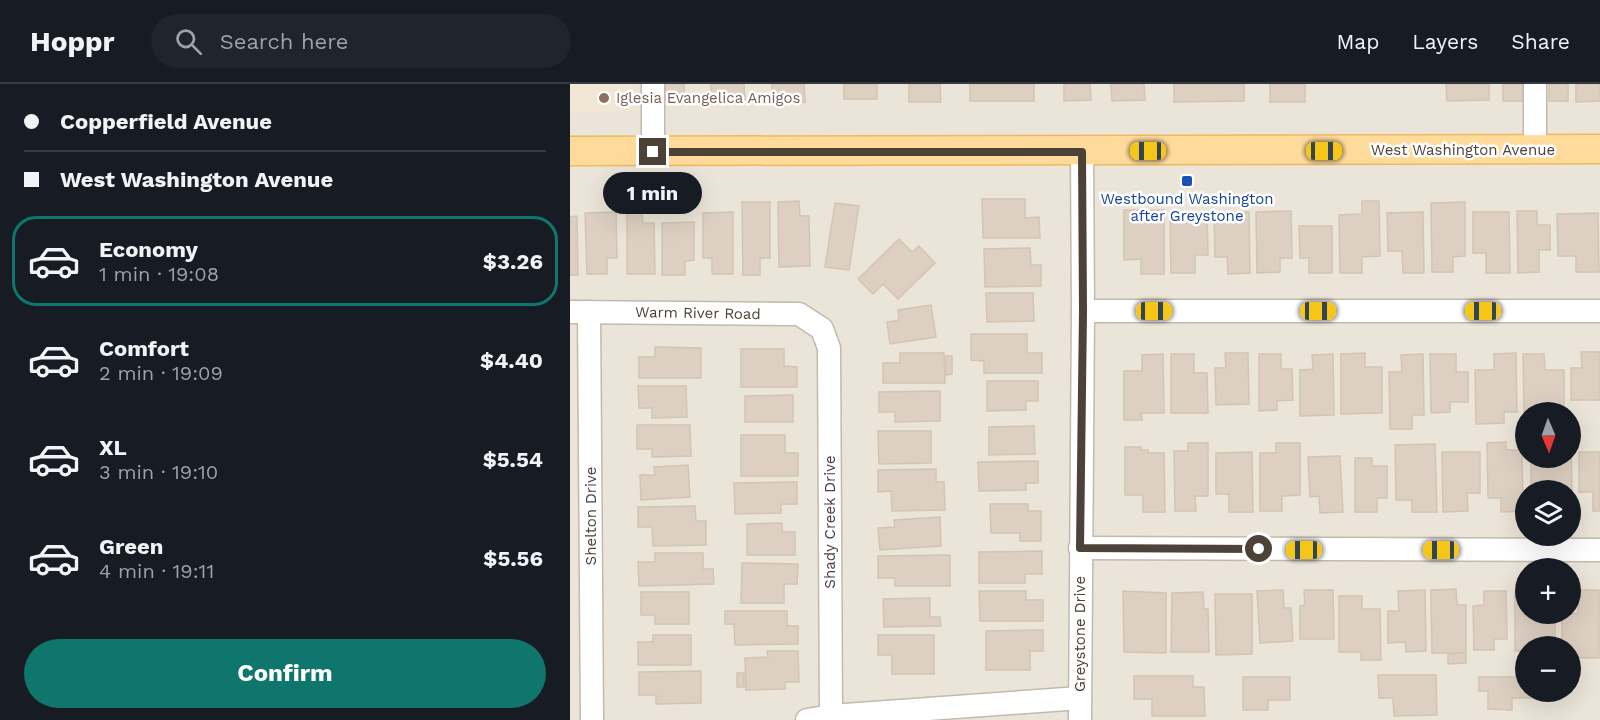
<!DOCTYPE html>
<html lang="en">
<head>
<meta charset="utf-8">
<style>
  :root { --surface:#171b24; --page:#20242c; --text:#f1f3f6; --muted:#9ea1a6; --line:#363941; --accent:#0f766e }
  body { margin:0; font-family:"Work Sans",sans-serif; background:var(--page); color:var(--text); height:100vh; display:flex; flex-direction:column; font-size:22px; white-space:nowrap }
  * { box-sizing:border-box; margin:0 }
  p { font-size:20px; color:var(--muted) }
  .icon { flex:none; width:33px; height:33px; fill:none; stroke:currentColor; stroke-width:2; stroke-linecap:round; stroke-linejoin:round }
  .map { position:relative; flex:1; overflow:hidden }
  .panel { display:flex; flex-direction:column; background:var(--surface); width:570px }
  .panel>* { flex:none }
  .top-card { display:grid; align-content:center; height:132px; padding:0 24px; background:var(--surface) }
  .needle { width:39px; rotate:178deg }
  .fabs { position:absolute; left:945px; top:318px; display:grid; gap:12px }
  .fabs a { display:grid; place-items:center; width:66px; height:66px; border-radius:50%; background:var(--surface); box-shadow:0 6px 24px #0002; font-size:30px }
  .end { position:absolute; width:27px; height:27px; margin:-14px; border:8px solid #4c4237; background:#fff; box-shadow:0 0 0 3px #fff }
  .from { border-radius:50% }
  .bubble { position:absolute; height:42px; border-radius:21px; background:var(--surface); box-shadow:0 6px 24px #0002; font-size:20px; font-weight:700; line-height:42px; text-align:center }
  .car { position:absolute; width:18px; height:36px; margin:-18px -9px; border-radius:8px; box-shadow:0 0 4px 2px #0007; background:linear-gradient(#f5c518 24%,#345 0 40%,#f5c518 0 76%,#345 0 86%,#f5c518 0) }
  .top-card b { display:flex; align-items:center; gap:21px; height:57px; font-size:22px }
  .top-card b+b { border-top:2px solid var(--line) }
  .top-card i { width:15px; height:15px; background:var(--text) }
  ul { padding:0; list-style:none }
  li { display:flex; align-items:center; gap:18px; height:90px; margin:0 12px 9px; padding:0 12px; border:3px solid transparent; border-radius:24px }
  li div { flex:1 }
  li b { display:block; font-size:22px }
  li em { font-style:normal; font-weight:700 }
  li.selected { border-color:var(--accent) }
  li>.icon { width:54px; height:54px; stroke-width:1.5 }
  .button { display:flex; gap:12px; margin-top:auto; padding:12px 24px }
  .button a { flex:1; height:69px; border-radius:36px; background:var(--accent); color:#fff; font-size:24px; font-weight:700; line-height:69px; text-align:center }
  header { display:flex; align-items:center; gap:36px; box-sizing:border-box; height:84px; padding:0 30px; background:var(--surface); border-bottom:2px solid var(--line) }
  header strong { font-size:28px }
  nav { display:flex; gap:33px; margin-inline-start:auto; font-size:21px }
  .search { width:420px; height:54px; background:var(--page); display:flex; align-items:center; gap:15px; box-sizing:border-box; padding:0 21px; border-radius:33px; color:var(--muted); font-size:22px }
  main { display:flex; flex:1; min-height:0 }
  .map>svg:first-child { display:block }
</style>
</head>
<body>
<header>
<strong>Hoppr</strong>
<div class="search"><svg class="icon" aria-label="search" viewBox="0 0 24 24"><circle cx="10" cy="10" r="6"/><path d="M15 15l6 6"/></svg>Search here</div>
<nav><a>Map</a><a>Layers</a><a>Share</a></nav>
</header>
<main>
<section class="panel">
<div class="top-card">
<b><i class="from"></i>Copperfield Avenue</b>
<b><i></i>West Washington Avenue</b>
</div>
<ul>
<li class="selected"><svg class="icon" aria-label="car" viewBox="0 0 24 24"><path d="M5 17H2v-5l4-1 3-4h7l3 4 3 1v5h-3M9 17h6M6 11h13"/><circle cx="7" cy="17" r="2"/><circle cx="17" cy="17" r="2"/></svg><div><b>Economy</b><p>1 min · 19:08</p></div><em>$3.26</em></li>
<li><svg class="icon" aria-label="car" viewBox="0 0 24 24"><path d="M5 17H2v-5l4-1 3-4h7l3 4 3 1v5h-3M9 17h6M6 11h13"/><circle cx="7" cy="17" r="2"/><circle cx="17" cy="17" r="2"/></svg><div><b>Comfort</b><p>2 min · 19:09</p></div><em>$4.40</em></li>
<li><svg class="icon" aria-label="car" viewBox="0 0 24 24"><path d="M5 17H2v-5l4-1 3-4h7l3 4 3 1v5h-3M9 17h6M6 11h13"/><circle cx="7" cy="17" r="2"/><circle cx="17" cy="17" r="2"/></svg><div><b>XL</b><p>3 min · 19:10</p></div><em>$5.54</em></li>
<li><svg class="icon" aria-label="car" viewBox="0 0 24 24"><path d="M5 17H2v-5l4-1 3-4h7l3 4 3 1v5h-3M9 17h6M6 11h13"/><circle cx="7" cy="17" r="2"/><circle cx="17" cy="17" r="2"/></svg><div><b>Green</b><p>4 min · 19:11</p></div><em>$5.56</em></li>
</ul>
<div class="button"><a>Confirm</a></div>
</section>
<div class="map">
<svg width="1030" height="636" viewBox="0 0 1030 636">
  <rect width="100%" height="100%" fill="#f7f2eb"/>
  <path fill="#ebe4d8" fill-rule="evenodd" d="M67,0H1030V636H0V29H67ZM956,328H1000V374H956ZM956,406H1000V452H956ZM956,484H1000V530H956ZM956,562H1000V608H956Z"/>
  <polygon fill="#f1e6d4" points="0,0 67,0 68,29 0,29"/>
  <g fill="#ddd0c2" stroke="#d5c4b1" stroke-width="1.5">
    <polygon points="95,0 114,0 114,16 95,17"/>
    <polygon points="141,0 174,0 175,17 141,17"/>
    <polygon points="202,0 234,0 235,18 202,18"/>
    <rect x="274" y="0" width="33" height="15"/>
    <polygon points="339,0 370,0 371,18 339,18"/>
    <rect x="400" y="0" width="64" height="17"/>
    <polygon points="494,0 520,0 521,16 494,17"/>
    <polygon points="541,0 574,0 575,16 542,17"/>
    <polygon points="604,0 674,0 674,17 604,18"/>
    <rect x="700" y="0" width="35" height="18"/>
    <polygon points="876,0 919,0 919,16 877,17"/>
    <rect x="933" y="0" width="20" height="17"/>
    <rect x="979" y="0" width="19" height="17"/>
    <polygon points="1006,0 1030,0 1030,17 1006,18"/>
    <polygon points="412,115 455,115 455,134 469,133 470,154 413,154"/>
    <polygon points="229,117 230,132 239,132 240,182 209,183 208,118"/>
    <polygon points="792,117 809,117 810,172 792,173 792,189 770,189 769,131 792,130"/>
    <polygon points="172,118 200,118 200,174 190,174 190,191 173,191"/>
    <polygon points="895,118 895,172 883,173 883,188 862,188 861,119"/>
    <polygon points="265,119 289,122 279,186 255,183"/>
    <polygon points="554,126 594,126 594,190 571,190 571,175 554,176"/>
    <polygon points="57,127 72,127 73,139 84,139 85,190 57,190"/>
    <polygon points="721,127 722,174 710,174 710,188 687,189 686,128"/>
    <polygon points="947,127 967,127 967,141 980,141 980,166 969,166 969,188 948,189"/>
    <polygon points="46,128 47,174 37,174 37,190 17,190 15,129"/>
    <polygon points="163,128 163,190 142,190 142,174 133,174 133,129"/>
    <polygon points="637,128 638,171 625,171 625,189 601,189 600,129"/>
    <polygon points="679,128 680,189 658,190 657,173 645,173 644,129"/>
    <polygon points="853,128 854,189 833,189 832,167 818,167 817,129"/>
    <polygon points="903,128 939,128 940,189 916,189 916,169 903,169"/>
    <polygon points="1028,129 1029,188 1006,188 1006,172 988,172 987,130"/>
    <polygon points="7,132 8,191 0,191 0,133"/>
    <polygon points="124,138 124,176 115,177 115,191 92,191 92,139"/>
    <polygon points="729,142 762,142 762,189 739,189 739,174 730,174"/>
    <polygon points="329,155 342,168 349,162 365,179 328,215 313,200 303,210 288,195"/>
    <polygon points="460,164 461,181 471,181 471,202 415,203 414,165"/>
    <polygon points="416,209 463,209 464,237 417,238"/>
    <polygon points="361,221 366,253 320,260 317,238 329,236 328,226"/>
    <polygon points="401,250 457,250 457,269 472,269 472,289 414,289 414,277 401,276"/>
    <polygon points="85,263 131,264 131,294 69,294 69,273 85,273"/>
    <polygon points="171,265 214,265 214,282 227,283 227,303 171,303"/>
    <polygon points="1011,268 1030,268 1030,316 1001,316 1001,284 1012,284"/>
    <polygon points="330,269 374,269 375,299 313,299 313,279 330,279"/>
    <polygon points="655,269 678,269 679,320 646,321 645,284 656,284"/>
    <polygon points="795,269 795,283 812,283 812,329 771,330 771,270"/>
    <polygon points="946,269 947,328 934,328 934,339 906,340 905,286 924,286 924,270"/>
    <polygon points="593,270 594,329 571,329 572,336 554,336 554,287 572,287 572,271"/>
    <polygon points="601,270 624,270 624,289 637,289 638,329 601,329"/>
    <polygon points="689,270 711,270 711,285 722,285 723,316 707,317 707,326 689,327"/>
    <polygon points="763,270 764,331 730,332 730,286 743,285 742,271"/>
    <polygon points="853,270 854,331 842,331 842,345 820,345 819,288 832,288 831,271"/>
    <polygon points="860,270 886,270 886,288 898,288 898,318 880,318 880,328 861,329"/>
    <polygon points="953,270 974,270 975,286 994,286 994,328 954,328"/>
    <polygon points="376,272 382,272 382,290 376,291"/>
    <polygon points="417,297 468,297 468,317 456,317 456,326 417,327"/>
    <polygon points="68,302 116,302 117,333 82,334 82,324 69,324"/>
    <polygon points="370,307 370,337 325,338 325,328 309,328 309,308"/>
    <polygon points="223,311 223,338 175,338 175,312"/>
    <polygon points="67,341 120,341 121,372 82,373 82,365 67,365"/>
    <polygon points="464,342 465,370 419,371 419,343"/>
    <polygon points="308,347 361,347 361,379 309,380"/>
    <polygon points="171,351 215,351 215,369 228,369 228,392 171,392"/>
    <polygon points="1001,357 1002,410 1000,406 961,406 961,374 1000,374"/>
    <polygon points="936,358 936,366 952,366 953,427 931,428 931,414 918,414 917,359"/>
    <polygon points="618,359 638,359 638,412 625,412 626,427 605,427 604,367 618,367"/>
    <polygon points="706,359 730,359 730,411 712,412 712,427 690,427 690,369 706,369"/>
    <polygon points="865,360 867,428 842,428 842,416 826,416 825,361"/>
    <polygon points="555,363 571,363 571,366 578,366 578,369 594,369 595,428 573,428 573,411 555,411"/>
    <polygon points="682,368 683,428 659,428 659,410 646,410 646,369"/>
    <polygon points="872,368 910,368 910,409 897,409 898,427 873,428"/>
    <polygon points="1009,368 1030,368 1030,427 1023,427 1023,408 1009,408"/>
    <polygon points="770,372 773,428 750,429 749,412 740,413 738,373"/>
    <polygon points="785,374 802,374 802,382 817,382 817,414 807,414 807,428 785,428"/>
    <polygon points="468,377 468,399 456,399 456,406 409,407 408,378"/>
    <polygon points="118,381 120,413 71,416 70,391 85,391 84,383"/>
    <polygon points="366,385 366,398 374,398 375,426 322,427 321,407 308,408 308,386"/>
    <polygon points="227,398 227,420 211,420 211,429 165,430 164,399"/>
    <polygon points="420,420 458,420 458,427 471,427 471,457 450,457 450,449 421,449"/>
    <polygon points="125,422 126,437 136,437 136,461 83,462 82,443 68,443 68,423"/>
    <polygon points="370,433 371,462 310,466 308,444 325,443 324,436"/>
    <polygon points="212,439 212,448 225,448 225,471 177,471 177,440"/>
    <polygon points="472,467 472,490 455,490 455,499 409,499 409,468"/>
    <polygon points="85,469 133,469 133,485 143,485 144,500 69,502 68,478 85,478"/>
    <polygon points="380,471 380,502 325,502 325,494 308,494 308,472"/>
    <polygon points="172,479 228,480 227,500 214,500 214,519 171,519"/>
    <polygon points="886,505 887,521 896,521 896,569 862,569 861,506"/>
    <polygon points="713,506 714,524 721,524 723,557 690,559 687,507"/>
    <polygon points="734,506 763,506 764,555 730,555 730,522 735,521"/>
    <polygon points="855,506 856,567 836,568 835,558 818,559 818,527 829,527 828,507"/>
    <polygon points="1007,506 1029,506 1029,574 1000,574 1000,562 992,562 992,530 1008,529"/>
    <polygon points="409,507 456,507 456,516 473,516 473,537 410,537"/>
    <polygon points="553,507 596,509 596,569 554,568"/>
    <polygon points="914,507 936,507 937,555 924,555 924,566 904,566 903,522 914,521"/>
    <polygon points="71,508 119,508 119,540 85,540 85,531 71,531"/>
    <polygon points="633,508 634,525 638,525 639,568 601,568 602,509"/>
    <polygon points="945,509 956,509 956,530 985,530 985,562 956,562 956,567 945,567"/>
    <polygon points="645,510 682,510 682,570 646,571"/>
    <polygon points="769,512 792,512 792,525 810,525 811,576 791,576 791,568 769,568"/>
    <polygon points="360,514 360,533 370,533 371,542 314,543 313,515"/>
    <polygon points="155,527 217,527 217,542 228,542 228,560 165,561 164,540 155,540"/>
    <polygon points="473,546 473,567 460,567 460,586 416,586 416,547"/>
    <polygon points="83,551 121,551 121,581 68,581 68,558 83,558"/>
    <polygon points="308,551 364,551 364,590 322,590 322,571 308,571"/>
    <polygon points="197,567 228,567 229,598 215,598 215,605 176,606 175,574 198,573"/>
    <polygon points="896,569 896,579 878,580 878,570"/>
    <polygon points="131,587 131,619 86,620 86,611 69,611 69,588"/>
    <rect x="167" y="589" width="7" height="14"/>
    <polygon points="808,591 866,591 867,631 824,632 823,614 809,614"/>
    <polygon points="564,592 623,592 623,603 634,603 635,632 582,632 582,615 564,615"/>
    <polygon points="673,593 720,593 720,616 698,616 698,626 673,626"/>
    <polygon points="909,593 956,593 956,608 964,608 964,614 942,614 942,626 918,625 918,607 909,607"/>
  </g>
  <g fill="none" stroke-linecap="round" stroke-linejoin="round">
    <defs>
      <g id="minor">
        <polyline points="83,0 83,67"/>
        <polyline points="965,0 965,66"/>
        <polyline points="513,227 1030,227"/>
        <polyline points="0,228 229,230 252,245 259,264 261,632"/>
        <polyline points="19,228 22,636"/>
        <polyline points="510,464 1030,466"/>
        <polyline points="237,636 261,632 510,614"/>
        <polyline points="510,636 513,227 512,67"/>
      </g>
      <polyline id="major" points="0,67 1030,65"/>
    </defs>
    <use href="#minor" stroke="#c3b9ac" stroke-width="25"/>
    <use href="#major" stroke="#efb960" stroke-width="31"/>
    <use href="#minor" stroke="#fff" stroke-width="22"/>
    <use href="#major" stroke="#ffdb9b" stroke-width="28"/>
  </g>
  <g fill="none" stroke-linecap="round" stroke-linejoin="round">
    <polyline stroke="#4c4237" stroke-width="8" points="83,68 512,68 513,227 510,464 689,465"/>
  </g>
  <circle fill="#8d6e63" stroke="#fff" stroke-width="2" cx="34" cy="14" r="6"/>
  <rect fill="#1a4fb4" stroke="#fff" stroke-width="2" x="611" y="91" width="12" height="12" rx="3"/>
  <g text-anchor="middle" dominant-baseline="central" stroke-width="5" stroke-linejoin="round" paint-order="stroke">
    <g font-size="15" fill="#785e54" stroke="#fff" text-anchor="start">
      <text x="46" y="14">Iglesia Evangelica Amigos</text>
    </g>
    <g font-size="15" fill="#4c4237" stroke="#fff">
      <text x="893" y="66">West Washington Avenue</text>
      <text transform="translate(128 229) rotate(1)">Warm River Road</text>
      <text transform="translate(21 432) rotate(-90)">Shelton Drive</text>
      <text transform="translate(260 438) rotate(-90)">Shady Creek Drive</text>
      <text transform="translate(510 550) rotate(-90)">Greystone Drive</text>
    </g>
    <g font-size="15" fill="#164399" stroke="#fff">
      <text x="617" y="115">Westbound Washington<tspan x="617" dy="17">after Greystone</tspan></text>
    </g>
  </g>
</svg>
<div class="fabs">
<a><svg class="needle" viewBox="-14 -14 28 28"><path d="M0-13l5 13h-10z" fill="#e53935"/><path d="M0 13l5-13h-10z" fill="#9ea1a6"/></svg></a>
<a><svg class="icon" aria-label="layers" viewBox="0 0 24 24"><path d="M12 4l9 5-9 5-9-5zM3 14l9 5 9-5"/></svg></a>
<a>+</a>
<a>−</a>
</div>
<i class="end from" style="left:689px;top:465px"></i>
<i class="end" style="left:83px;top:68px"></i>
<div class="bubble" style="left:33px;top:88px;width:99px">1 min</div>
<i class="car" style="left:578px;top:67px;rotate:270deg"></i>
<i class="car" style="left:754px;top:67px;rotate:90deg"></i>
<i class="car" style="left:584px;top:227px;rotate:90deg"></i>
<i class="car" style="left:748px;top:227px;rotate:90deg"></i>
<i class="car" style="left:913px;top:227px;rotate:270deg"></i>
<i class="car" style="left:734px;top:466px;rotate:270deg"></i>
<i class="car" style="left:871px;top:466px;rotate:270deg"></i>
</div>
</main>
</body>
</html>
